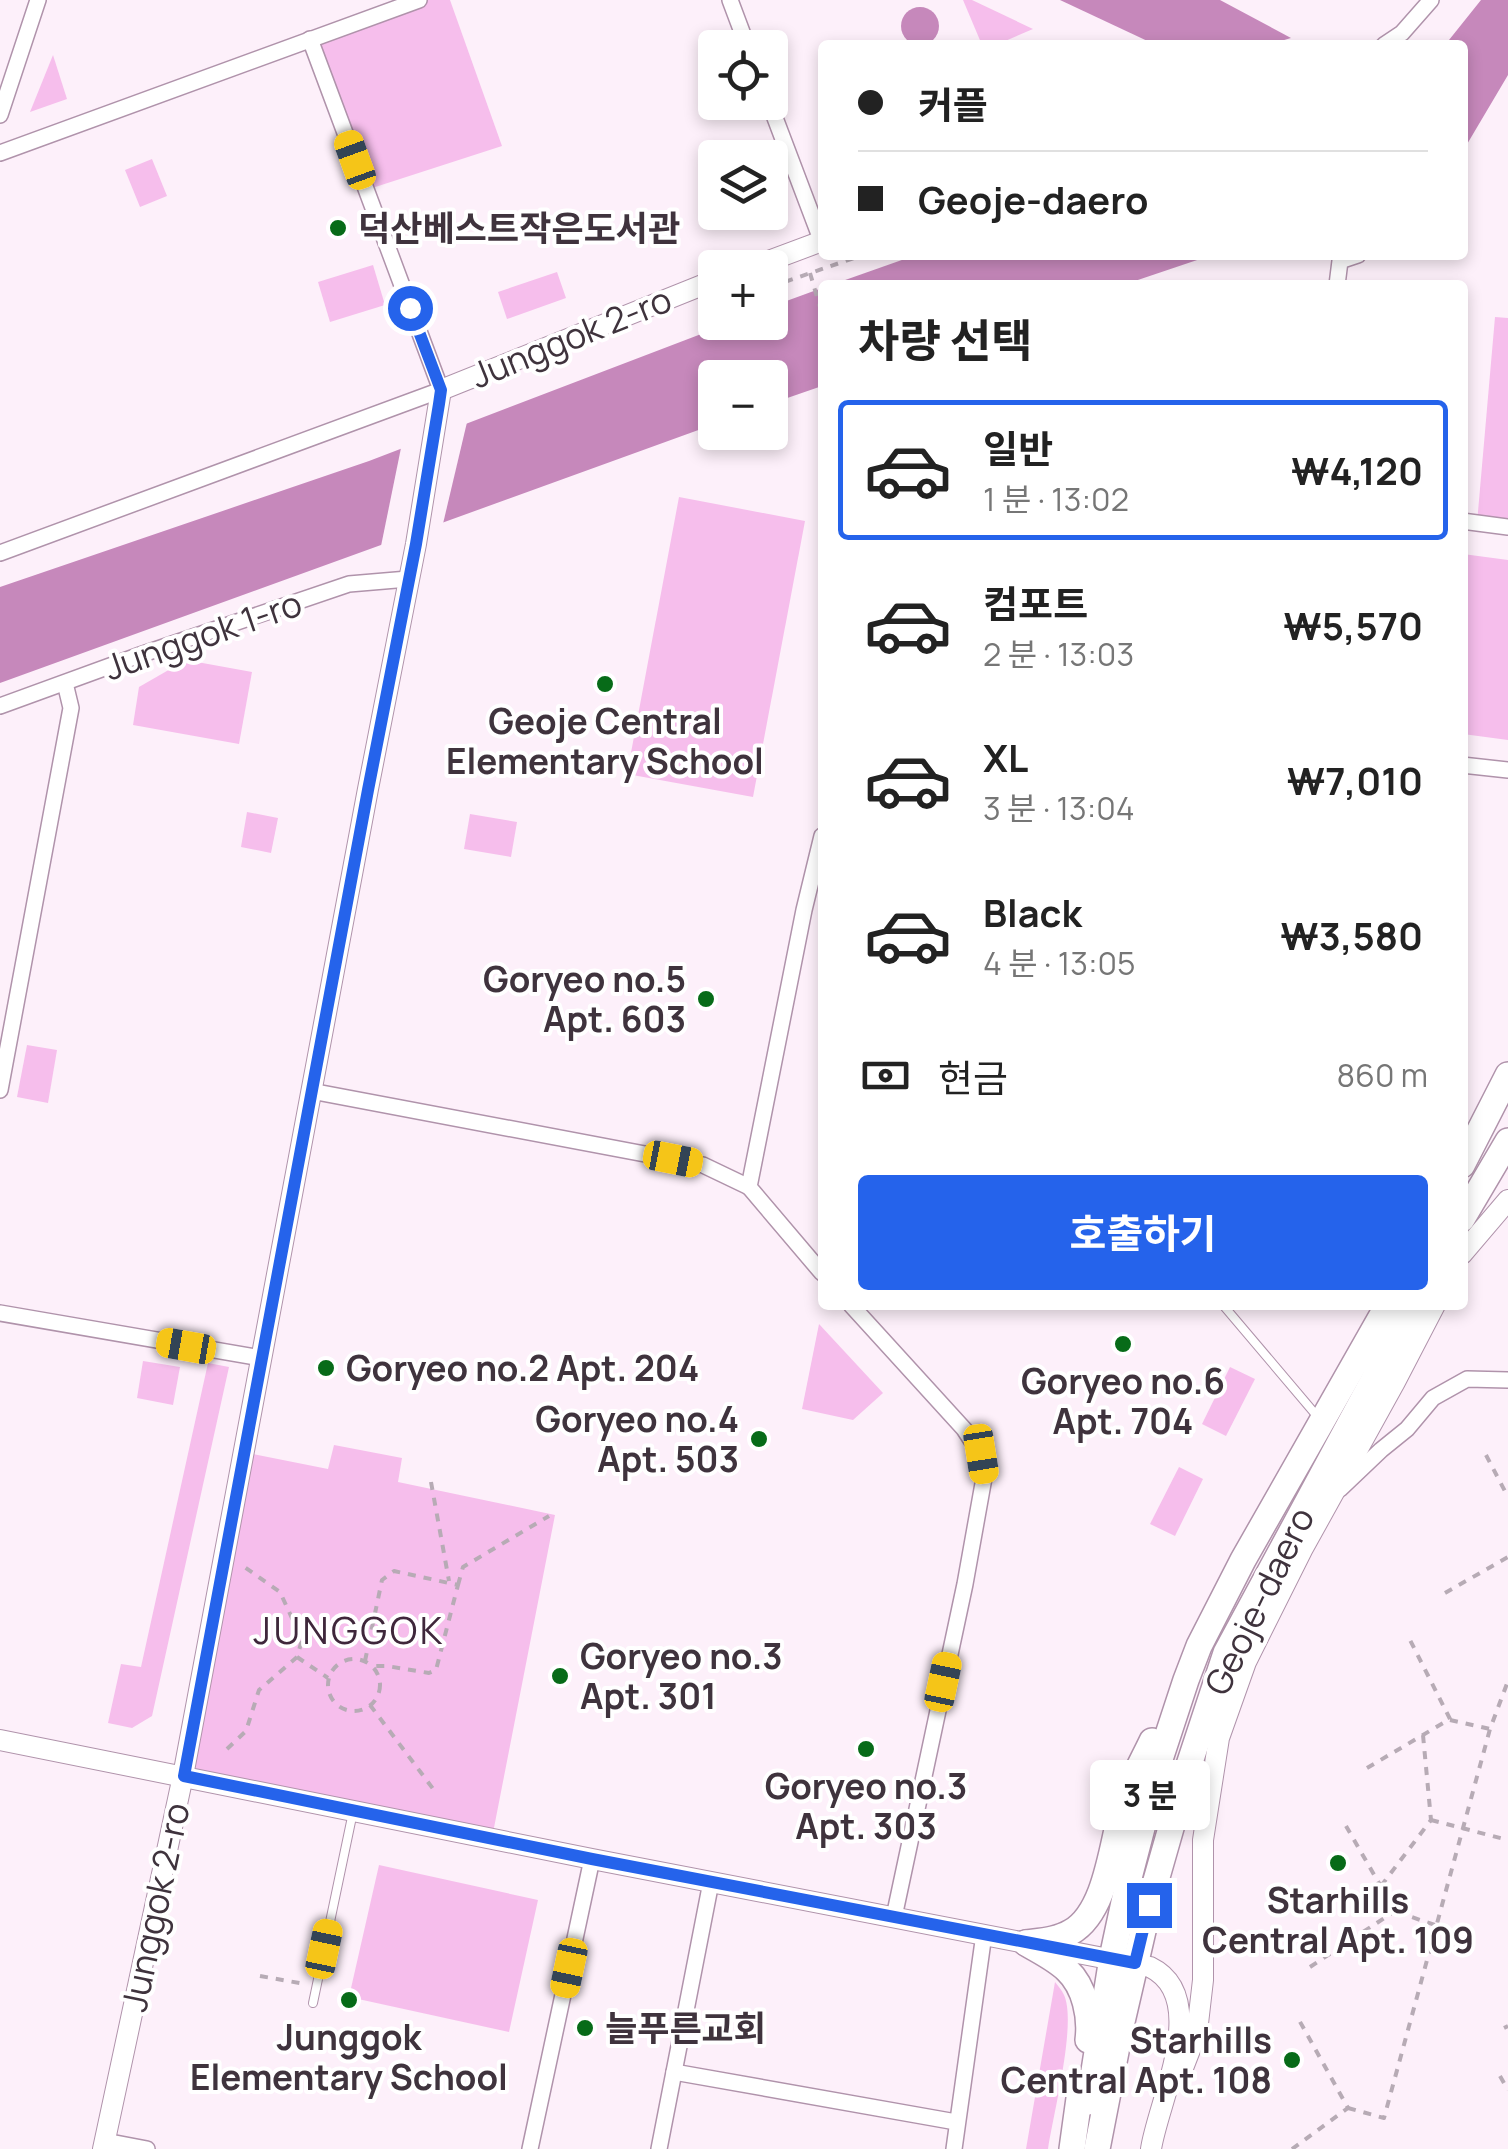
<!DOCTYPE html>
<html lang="ko">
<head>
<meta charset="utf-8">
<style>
  :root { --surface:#fff; --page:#f2f2f2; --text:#222; --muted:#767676; --line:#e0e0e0; --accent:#2563eb }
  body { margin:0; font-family:Manrope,"Noto Sans KR",sans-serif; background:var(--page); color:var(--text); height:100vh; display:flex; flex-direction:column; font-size:38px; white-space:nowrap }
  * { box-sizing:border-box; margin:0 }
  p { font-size:32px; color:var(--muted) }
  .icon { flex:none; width:55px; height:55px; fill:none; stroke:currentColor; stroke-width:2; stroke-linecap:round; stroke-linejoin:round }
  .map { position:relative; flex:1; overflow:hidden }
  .sheet { position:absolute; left:818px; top:280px; width:650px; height:1030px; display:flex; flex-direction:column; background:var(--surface); border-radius:10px; box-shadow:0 5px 15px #0003 }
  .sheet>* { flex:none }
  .banner { position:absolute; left:818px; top:40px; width:650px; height:220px; border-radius:10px; box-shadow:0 5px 15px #0003; display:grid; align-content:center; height:220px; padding:0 40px; background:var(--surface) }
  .buttons { position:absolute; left:698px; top:30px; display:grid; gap:20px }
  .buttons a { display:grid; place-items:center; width:90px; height:90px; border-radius:10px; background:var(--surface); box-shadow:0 5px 15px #0003; font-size:50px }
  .end { position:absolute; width:45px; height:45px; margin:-22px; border:12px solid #2563eb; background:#fff; box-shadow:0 0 0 5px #fff }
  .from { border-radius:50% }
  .bubble { position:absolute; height:70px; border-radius:10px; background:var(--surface); box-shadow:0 5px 15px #0003; font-size:32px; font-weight:700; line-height:70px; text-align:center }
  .car { position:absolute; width:30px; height:60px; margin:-30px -15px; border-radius:12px; box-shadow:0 0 8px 2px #0007; background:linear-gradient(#f5c518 24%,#345 0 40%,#f5c518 0 76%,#345 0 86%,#f5c518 0) }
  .banner b { display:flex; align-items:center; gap:35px; height:95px; font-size:38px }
  .banner b+b { border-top:2px solid var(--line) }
  .banner i { width:25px; height:25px; background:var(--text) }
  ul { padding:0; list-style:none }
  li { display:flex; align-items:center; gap:30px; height:140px; margin:0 20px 15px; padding:0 20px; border:5px solid transparent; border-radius:10px }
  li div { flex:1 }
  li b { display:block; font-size:38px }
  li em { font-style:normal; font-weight:700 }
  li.on { border-color:var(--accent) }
  li>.icon { width:90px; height:90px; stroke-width:1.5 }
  h2 { padding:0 40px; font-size:45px; line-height:120px }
  .pay { display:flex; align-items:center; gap:25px; height:110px; padding:0 40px; font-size:38px }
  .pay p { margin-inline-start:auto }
  .primary-button { display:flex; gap:20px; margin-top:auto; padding:20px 40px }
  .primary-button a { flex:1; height:115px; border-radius:10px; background:var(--accent); color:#fff; font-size:40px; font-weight:700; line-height:115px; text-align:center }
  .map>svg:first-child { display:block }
</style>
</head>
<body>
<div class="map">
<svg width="1508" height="2149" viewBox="0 0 1508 2149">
  <rect width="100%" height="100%" fill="#fdf0fa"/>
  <g fill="#f6beec">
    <polygon points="419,0 450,0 502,146 366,190 310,39"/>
    <polygon points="963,0 972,0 1033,29 996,45 982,45"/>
    <polygon points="53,55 67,99 30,112"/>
    <polygon points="152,159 167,196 140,207 125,170"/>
    <polygon points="373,265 385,305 330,322 318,282"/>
    <polygon points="557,272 566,298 507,319 498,292"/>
    <polygon points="1495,317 1508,318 1508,527 1477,523"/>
    <polygon points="679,497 805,521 753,797 627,774"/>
    <polygon points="1463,554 1508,560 1508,740 1463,734"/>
    <polygon points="186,660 252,672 239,744 133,725 139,687"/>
    <polygon points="247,812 278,818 271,853 241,847"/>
    <polygon points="470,814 517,822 511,857 464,849"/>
    <polygon points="27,1045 57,1050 48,1103 17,1097"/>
    <polygon points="819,1324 883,1393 853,1420 802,1409"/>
    <polygon points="143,1361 180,1367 173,1405 137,1398"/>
    <polygon points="208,1363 229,1367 152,1716 132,1728 108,1723 121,1664 141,1667"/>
    <polygon points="1230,1367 1255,1379 1226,1436 1202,1424"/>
    <polygon points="334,1445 402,1458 398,1482 555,1515 492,1838 184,1776 243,1452 328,1469"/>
    <polygon points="1179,1467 1203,1479 1175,1536 1150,1524"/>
    <polygon points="379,1865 538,1900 509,2032 349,1997"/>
    <path d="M1055,1982C1058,1986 1062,1990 1064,1995C1077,2023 1053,2115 1048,2149H1026Z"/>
  </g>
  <g fill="#c688bb">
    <polygon points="1060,0 1220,0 1291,38 1267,45 1156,45"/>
    <polygon points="1481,0 1508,0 1508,75 1463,151 1462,45 1445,45"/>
    <circle cx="920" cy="26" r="19"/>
    <polygon points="916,255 1212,255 1123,285 831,285"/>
    <polygon points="822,288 822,386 770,404 770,378 715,378 715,424 0,683 0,587 369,461 730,323 770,322 770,307"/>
  </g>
  <polygon fill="#fdf0fa" points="468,418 442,528 380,551 402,443"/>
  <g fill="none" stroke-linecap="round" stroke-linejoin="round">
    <defs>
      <g id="service">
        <polyline points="1223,1305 1317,1416"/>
        <polyline points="313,2003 353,1812"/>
      </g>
      <g id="minor">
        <polyline points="730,0 748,48"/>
        <polyline points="1384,45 1402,33 1431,0"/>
        <polyline points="769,102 822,242"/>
        <polyline points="0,115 38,0"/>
        <polyline points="0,153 419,0"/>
        <polyline points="1337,285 1340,261 1358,255"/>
        <polyline points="1462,521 1508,527"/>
        <polyline points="0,553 441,390 310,39"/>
        <polyline points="0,706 140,655 349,584 408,579"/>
        <polyline points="1462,765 1508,770"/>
        <polyline points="822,836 804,910 749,1187 822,1273"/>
        <polyline points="0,1090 71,708 65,683"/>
        <polyline points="311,1091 703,1165 749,1187"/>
        <polyline points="851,1305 964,1429 981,1455 984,1478 965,1584 894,1917"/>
        <polyline points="0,1313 261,1358"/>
        <polyline points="1340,1489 1381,1450 1407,1429 1433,1398 1467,1379 1508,1380"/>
        <polyline points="674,2072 956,2122"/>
        <polyline points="105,2141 147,2149"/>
        <polyline points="530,2149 592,1859"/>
        <polyline points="659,2149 711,1882"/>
        <polyline points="954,2149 984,1934"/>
      </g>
      <g id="tertiary">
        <polyline points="750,268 822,241"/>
        <polyline points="1462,1254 1508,1200"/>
        <path d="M0,1740L592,1859L1150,1967C1212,1997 1158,2101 1151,2149"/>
        <polyline points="1183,2068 1197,2032 1203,1980 1203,1840 1219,1738 1246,1662 1302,1550 1395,1382 1435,1305"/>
        <polyline points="103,2149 183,1776 368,789 416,544 441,390 715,280"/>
      </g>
      <g id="primary">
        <polyline points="1462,1165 1508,1075"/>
        <polyline points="1462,1219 1508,1141"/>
        <path d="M1026,1943C1041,1941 1058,1940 1071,1932C1107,1912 1112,1842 1123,1805C1130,1783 1142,1762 1152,1741"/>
        <path d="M1026,1943C1039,1951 1056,1959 1067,1970C1085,1987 1091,2017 1088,2040"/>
        <polyline points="1089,2102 1112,1958 1130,1874 1160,1759 1186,1680 1199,1646 1243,1560 1388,1305"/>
        <polyline points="1072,2149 1081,2084"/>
        <polyline points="1097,2149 1121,2026 1149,1905 1189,1765 1226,1653 1414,1305"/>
      </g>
    </defs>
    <use href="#service" stroke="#b093ab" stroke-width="10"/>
    <use href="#minor" stroke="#b093ab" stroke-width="18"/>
    <use href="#tertiary" stroke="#b093ab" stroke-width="22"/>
    <use href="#primary" stroke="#b093ab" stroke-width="28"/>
    <g stroke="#b7abb5" stroke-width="4" stroke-dasharray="8 8" stroke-linecap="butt">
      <polyline points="810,273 822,314"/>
      <polyline points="770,287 854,258"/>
      <polyline points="1486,1455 1508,1497"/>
      <polyline points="431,1482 449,1581"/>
      <polyline points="458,1585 463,1567 549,1516"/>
      <polyline points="1445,1593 1508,1557"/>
      <polyline points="297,1657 328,1678"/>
      <circle cx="354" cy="1685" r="26"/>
      <polyline points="365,1661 382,1580 394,1571 458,1585 436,1670 429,1673 387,1666 372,1666"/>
      <polyline points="370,1705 437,1794"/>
      <polyline points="1450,1720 1490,1729"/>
      <polyline points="227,1749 246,1731 259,1690 297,1657 302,1640 280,1592 243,1566"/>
      <polyline points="1367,1768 1450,1719 1408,1636"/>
      <polyline points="1431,1820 1508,1840"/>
      <polyline points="1381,1886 1431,1820 1423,1735"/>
      <polyline points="1397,1912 1435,1925"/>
      <polyline points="1310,1967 1395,1911 1346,1826"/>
      <polyline points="260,1976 305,1984"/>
      <polyline points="1504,2028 1508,2026"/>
      <polyline points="1500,2076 1508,2090"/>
      <polyline points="1348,2108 1384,2118 1490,1729 1508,1681"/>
      <polyline points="1292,2149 1348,2108 1299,2020"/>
    </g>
    <use href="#service" stroke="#fff" stroke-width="8"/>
    <use href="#minor" stroke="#fff" stroke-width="15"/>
    <use href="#tertiary" stroke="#fff" stroke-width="20"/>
    <use href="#primary" stroke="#fff" stroke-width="25"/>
  </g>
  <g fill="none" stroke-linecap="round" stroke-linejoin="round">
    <polyline stroke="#2563eb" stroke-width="12" points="410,308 441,390 439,404 416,544 368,790 184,1776 592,1859 1135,1963 1149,1905"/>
  </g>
  <g fill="#076b18" stroke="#fff" stroke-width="4">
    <circle cx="338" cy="228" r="10"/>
    <circle cx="605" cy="684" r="10"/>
    <circle cx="706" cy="999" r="10"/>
    <circle cx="1123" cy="1344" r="10"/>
    <circle cx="326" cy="1368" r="10"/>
    <circle cx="759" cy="1439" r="10"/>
    <circle cx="560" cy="1676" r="10"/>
    <circle cx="866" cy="1749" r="10"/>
    <circle cx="1338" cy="1863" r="10"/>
    <circle cx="349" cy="2000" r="10"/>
    <circle cx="585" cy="2028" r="10"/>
    <circle cx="1292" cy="2060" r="10"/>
  </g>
  <g text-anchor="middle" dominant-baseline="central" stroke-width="8" stroke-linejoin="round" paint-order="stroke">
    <g font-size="35" font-weight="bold" fill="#3f333d" stroke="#fff">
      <text x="358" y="228" text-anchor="start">덕산베스트작은도서관</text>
      <text x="605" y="721">Geoje Central<tspan x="605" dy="40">Elementary School</tspan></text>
      <text x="686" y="979" text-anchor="end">Goryeo no.5<tspan x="686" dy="40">Apt. 603</tspan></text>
      <text x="346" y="1368" text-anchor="start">Goryeo no.2 Apt. 204</text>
      <text x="1123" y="1381">Goryeo no.6<tspan x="1123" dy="40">Apt. 704</tspan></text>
      <text x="739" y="1419" text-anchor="end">Goryeo no.4<tspan x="739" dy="40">Apt. 503</tspan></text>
      <text x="580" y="1656" text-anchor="start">Goryeo no.3<tspan x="580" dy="40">Apt. 301</tspan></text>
      <text x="866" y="1786">Goryeo no.3<tspan x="866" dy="40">Apt. 303</tspan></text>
      <text x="1338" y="1900">Starhills<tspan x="1338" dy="40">Central Apt. 109</tspan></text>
      <text x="605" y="2028" text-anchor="start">늘푸른교회</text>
      <text x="349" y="2037">Junggok<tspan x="349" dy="40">Elementary School</tspan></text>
      <text x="1272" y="2040" text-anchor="end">Starhills<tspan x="1272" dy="40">Central Apt. 108</tspan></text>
    </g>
    <g font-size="35" fill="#3f333d" stroke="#fff">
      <text transform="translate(571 337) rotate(-22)">Junggok 2-ro</text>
      <text transform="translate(203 635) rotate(-19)">Junggok 1-ro</text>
      <text transform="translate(1259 1601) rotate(-64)">Geoje-daero</text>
      <text transform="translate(155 1907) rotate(-78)">Junggok 2-ro</text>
    </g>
    <g font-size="38" letter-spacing="2.5" fill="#3f273b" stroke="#fff">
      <text x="349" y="1629">JUNGGOK</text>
    </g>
  </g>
</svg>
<div class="buttons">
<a><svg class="icon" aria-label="locate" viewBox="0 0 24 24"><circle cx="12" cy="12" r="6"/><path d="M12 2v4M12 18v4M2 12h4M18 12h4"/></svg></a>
<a><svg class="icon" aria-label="layers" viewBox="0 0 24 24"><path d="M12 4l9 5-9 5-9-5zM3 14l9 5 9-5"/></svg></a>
<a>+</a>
<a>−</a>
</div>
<i class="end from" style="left:410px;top:308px"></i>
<i class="end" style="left:1149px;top:1905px"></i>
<div class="bubble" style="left:1090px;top:1760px;width:120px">3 분</div>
<i class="car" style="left:355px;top:160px;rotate:340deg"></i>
<i class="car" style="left:673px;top:1159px;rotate:101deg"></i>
<i class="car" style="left:186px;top:1346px;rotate:280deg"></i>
<i class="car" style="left:981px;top:1454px;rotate:171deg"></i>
<i class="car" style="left:943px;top:1682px;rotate:12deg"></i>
<i class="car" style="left:324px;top:1949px;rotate:12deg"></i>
<i class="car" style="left:569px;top:1968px;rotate:192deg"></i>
<div class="banner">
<b><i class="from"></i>커플</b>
<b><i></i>Geoje-daero</b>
</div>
<section class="sheet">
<h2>차량 선택</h2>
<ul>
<li class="on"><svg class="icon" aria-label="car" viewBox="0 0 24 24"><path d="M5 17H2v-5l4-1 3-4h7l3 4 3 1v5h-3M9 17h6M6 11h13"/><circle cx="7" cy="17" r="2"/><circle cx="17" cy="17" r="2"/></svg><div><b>일반</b><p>1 분 · 13:02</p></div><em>₩4,120</em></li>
<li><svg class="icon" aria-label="car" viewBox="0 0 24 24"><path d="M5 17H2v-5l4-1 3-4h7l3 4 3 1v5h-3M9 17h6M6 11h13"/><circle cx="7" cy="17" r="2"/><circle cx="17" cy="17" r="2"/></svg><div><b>컴포트</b><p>2 분 · 13:03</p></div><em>₩5,570</em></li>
<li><svg class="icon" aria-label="car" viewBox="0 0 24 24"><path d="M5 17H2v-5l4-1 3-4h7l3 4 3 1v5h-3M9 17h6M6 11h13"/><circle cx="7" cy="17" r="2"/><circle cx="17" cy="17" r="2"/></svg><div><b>XL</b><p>3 분 · 13:04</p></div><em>₩7,010</em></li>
<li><svg class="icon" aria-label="car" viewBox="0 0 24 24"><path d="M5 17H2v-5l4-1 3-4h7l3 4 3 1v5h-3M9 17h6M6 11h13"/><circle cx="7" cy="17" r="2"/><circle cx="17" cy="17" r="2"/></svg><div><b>Black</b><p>4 분 · 13:05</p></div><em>₩3,580</em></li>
</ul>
<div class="pay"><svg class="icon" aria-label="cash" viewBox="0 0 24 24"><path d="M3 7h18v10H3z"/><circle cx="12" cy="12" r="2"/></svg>현금<p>860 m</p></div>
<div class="primary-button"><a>호출하기</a></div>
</section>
</div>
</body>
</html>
